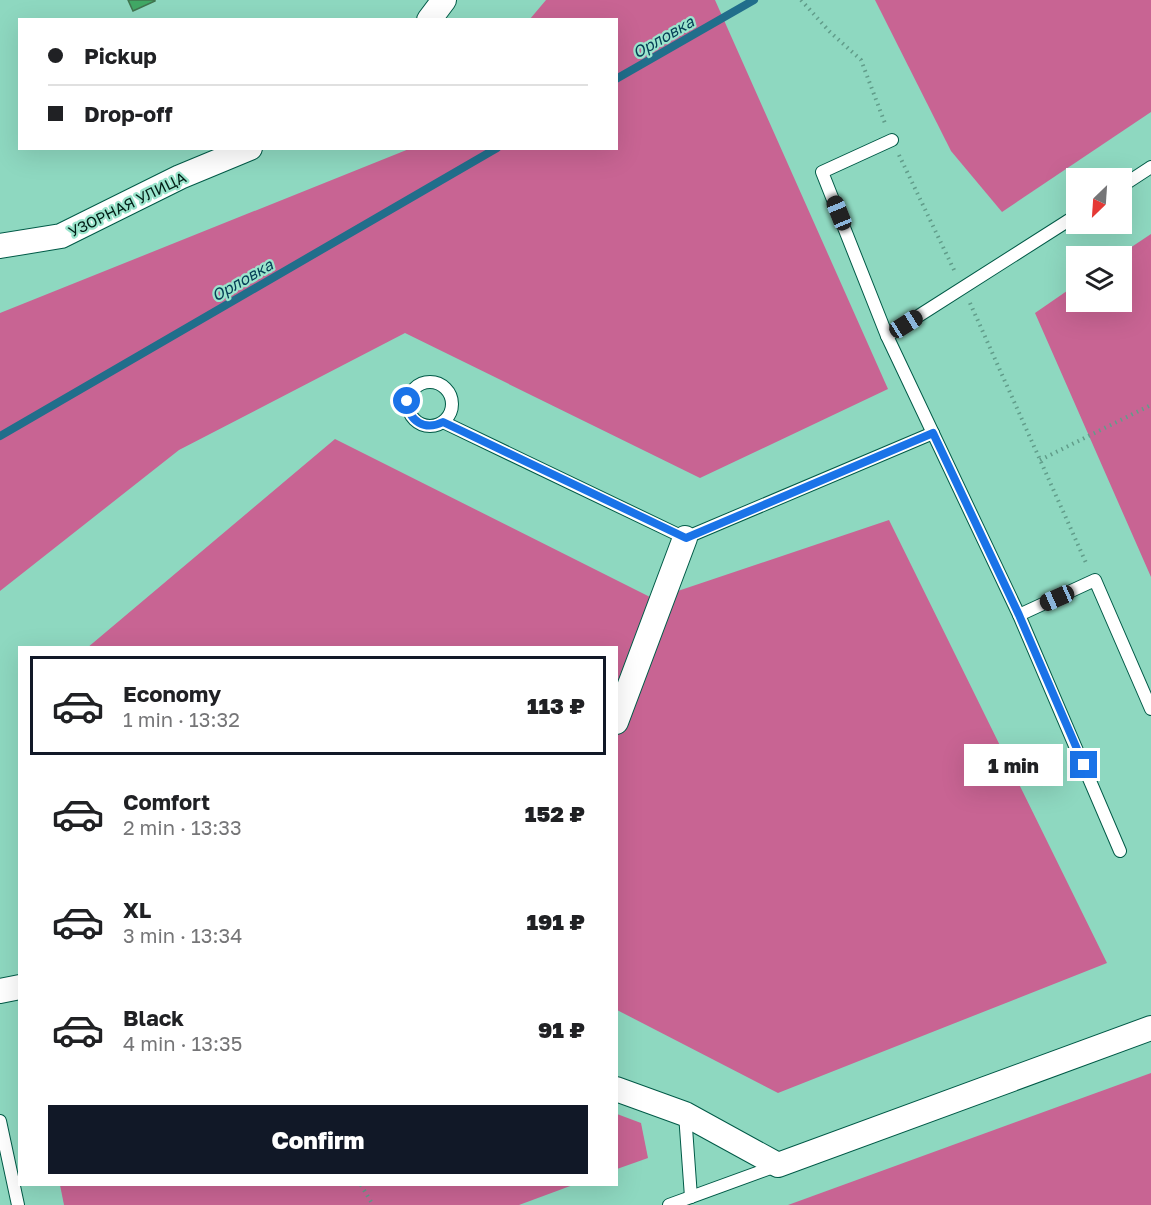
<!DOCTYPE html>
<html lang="en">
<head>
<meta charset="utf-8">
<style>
  :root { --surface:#fff; --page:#f2f2f2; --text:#202124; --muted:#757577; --line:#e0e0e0; --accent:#111827 }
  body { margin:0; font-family:"Golos Text",sans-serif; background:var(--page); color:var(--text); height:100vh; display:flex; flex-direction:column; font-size:22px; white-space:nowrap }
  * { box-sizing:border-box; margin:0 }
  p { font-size:20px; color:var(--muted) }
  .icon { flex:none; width:33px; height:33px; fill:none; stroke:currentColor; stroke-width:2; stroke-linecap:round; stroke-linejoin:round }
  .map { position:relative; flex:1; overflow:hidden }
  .sheet { position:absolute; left:18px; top:646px; width:600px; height:540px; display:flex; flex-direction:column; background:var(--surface); border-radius:0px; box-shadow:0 6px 24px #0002 }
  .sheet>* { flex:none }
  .guide { position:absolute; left:18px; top:18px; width:600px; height:132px; border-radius:0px; box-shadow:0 6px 24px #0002; display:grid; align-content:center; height:132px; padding:0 30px; background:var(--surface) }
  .needle { width:39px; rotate:205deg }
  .controls { position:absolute; left:1066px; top:168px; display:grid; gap:12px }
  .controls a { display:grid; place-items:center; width:66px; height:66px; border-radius:0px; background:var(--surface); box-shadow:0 6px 24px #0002; font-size:30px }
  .end { position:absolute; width:27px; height:27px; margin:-14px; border:8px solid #1a73e8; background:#fff; box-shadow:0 0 0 3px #fff }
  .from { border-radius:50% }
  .bubble { position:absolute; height:42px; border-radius:0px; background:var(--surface); box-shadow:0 6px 24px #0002; font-size:20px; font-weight:800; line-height:42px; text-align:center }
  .car { position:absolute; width:18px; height:36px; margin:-18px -9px; border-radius:8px; box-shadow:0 0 4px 2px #0007; background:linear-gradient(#222 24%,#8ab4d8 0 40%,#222 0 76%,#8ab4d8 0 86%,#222 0) }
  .guide b { display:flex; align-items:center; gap:21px; height:57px; font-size:22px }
  .guide b+b { border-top:2px solid var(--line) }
  .guide i { width:15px; height:15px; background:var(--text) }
  ul { padding:10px 0 0; list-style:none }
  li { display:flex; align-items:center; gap:18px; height:99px; margin:0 12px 9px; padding:0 18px; border:3px solid transparent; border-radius:0px }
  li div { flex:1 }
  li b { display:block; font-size:22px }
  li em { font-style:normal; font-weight:800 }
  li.active { border-color:var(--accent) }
  li>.icon { width:54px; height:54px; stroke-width:1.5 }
  .primary-button { display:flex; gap:12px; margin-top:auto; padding:12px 30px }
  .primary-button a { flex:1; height:69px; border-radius:0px; background:var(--accent); color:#fff; font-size:24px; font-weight:800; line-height:69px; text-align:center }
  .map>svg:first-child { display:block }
</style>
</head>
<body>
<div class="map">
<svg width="1151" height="1205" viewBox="0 0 1151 1205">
  <rect width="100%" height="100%" fill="#8ed8c0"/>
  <g fill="#c86493">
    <polygon points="546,0 715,0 888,389 700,478 405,333 179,450 0,591 0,313 409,149 616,148 616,20 530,19"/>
    <polygon points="875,0 1151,0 1151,112 1002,212 951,151"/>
    <polygon points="1151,234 1151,577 1035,313 1077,284 1077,302 1122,302 1122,256 1118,256"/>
    <polygon points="335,439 654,599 889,520 1107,963 778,1093 617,1010 616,648 87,648"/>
    <polygon points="1151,1073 1151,1205 788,1205"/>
    <polygon points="617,1114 641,1123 648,1158 617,1169"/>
    <polygon points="60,1185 573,1185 519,1205 64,1205"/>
  </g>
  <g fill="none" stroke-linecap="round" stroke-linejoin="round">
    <g stroke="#216e8b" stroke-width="8">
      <polyline points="616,79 754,0"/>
      <polyline points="0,436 497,148"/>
    </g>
  </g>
  <polygon fill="#41a865" stroke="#417550" stroke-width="1.5" points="128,0 155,0 155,1 133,11"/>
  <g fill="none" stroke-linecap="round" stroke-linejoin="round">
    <defs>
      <g id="lane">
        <polyline points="892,140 822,172 887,336 1019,615 1120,851"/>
        <polyline points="1122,186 1151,167"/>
        <polyline points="887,336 1077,215"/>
        <circle cx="430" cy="404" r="22"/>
        <polyline points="443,422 685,538 933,433"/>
        <polyline points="1019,615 1095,580 1151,709"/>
        <polyline points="685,1114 691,1197"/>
        <polyline points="0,1121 18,1205"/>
        <polyline points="669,1205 776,1166"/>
      </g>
      <g id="street">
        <polyline points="429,20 444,0"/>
        <polyline points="0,246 61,236 180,177 250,148"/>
        <polyline points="616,722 685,538"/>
        <polyline points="0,991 20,987"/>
        <polyline points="616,1089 685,1114 778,1165 1151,1028"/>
      </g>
    </defs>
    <use href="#lane" stroke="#005a47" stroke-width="14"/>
    <use href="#street" stroke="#005a47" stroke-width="26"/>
    <g stroke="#619d8a" stroke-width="4" stroke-dasharray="1.5 4.5" stroke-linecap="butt">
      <polyline points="801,0 830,32 861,60 886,126"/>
      <polyline points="899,155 955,272"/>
      <polyline points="970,303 1087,565"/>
      <polyline points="1040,460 1151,405"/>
      <polyline points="361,1185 373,1205"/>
    </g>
    <use href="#lane" stroke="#fff" stroke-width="12"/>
    <use href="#street" stroke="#fff" stroke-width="24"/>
  </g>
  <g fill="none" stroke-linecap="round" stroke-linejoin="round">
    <path stroke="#1a73e8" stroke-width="8" d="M407,401C409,422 425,431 443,422L686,538L933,433L1019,615L1084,765"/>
  </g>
  <g text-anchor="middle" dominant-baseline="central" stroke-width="4.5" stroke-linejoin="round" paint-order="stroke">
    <g font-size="15" fill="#001e16" stroke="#9be5cd">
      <text transform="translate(127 204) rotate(-26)">УЗОРНАЯ УЛИЦА</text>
    </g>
    <g font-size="16" font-style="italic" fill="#043e55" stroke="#9be5cd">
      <text transform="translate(663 37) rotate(-30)">Орловка</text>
      <text transform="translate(242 280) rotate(-30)">Орловка</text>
    </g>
  </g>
</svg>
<div class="controls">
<a><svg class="needle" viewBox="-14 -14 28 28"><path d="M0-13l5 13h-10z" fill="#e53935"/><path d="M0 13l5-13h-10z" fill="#757577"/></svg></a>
<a><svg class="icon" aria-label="layers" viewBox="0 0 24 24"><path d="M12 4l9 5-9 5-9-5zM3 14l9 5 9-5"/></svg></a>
</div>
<i class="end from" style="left:407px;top:401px"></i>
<i class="end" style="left:1084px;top:765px"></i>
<div class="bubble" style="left:964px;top:744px;width:99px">1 min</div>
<i class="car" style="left:839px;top:213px;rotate:338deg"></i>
<i class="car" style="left:906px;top:324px;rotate:58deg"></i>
<i class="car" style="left:1057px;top:598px;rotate:246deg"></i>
<div class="guide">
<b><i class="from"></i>Pickup</b>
<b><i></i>Drop-off</b>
</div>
<section class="sheet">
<ul>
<li class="active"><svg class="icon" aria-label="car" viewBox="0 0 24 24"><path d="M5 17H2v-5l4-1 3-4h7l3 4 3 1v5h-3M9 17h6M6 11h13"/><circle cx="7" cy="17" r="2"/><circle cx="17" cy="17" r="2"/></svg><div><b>Economy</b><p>1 min · 13:32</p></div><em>113 ₽</em></li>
<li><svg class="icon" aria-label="car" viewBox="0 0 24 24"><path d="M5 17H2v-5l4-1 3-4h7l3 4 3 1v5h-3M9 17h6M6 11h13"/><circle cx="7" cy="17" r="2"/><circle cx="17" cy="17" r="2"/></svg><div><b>Comfort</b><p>2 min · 13:33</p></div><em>152 ₽</em></li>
<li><svg class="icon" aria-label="car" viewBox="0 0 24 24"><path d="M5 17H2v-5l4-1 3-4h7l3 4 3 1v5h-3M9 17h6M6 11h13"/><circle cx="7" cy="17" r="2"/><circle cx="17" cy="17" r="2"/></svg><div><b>XL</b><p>3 min · 13:34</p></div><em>191 ₽</em></li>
<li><svg class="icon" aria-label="car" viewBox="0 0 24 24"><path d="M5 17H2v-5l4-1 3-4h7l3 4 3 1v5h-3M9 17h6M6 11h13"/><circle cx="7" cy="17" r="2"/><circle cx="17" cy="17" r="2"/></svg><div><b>Black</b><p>4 min · 13:35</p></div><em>91 ₽</em></li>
</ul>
<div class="primary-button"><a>Confirm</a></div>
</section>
</div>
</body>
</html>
